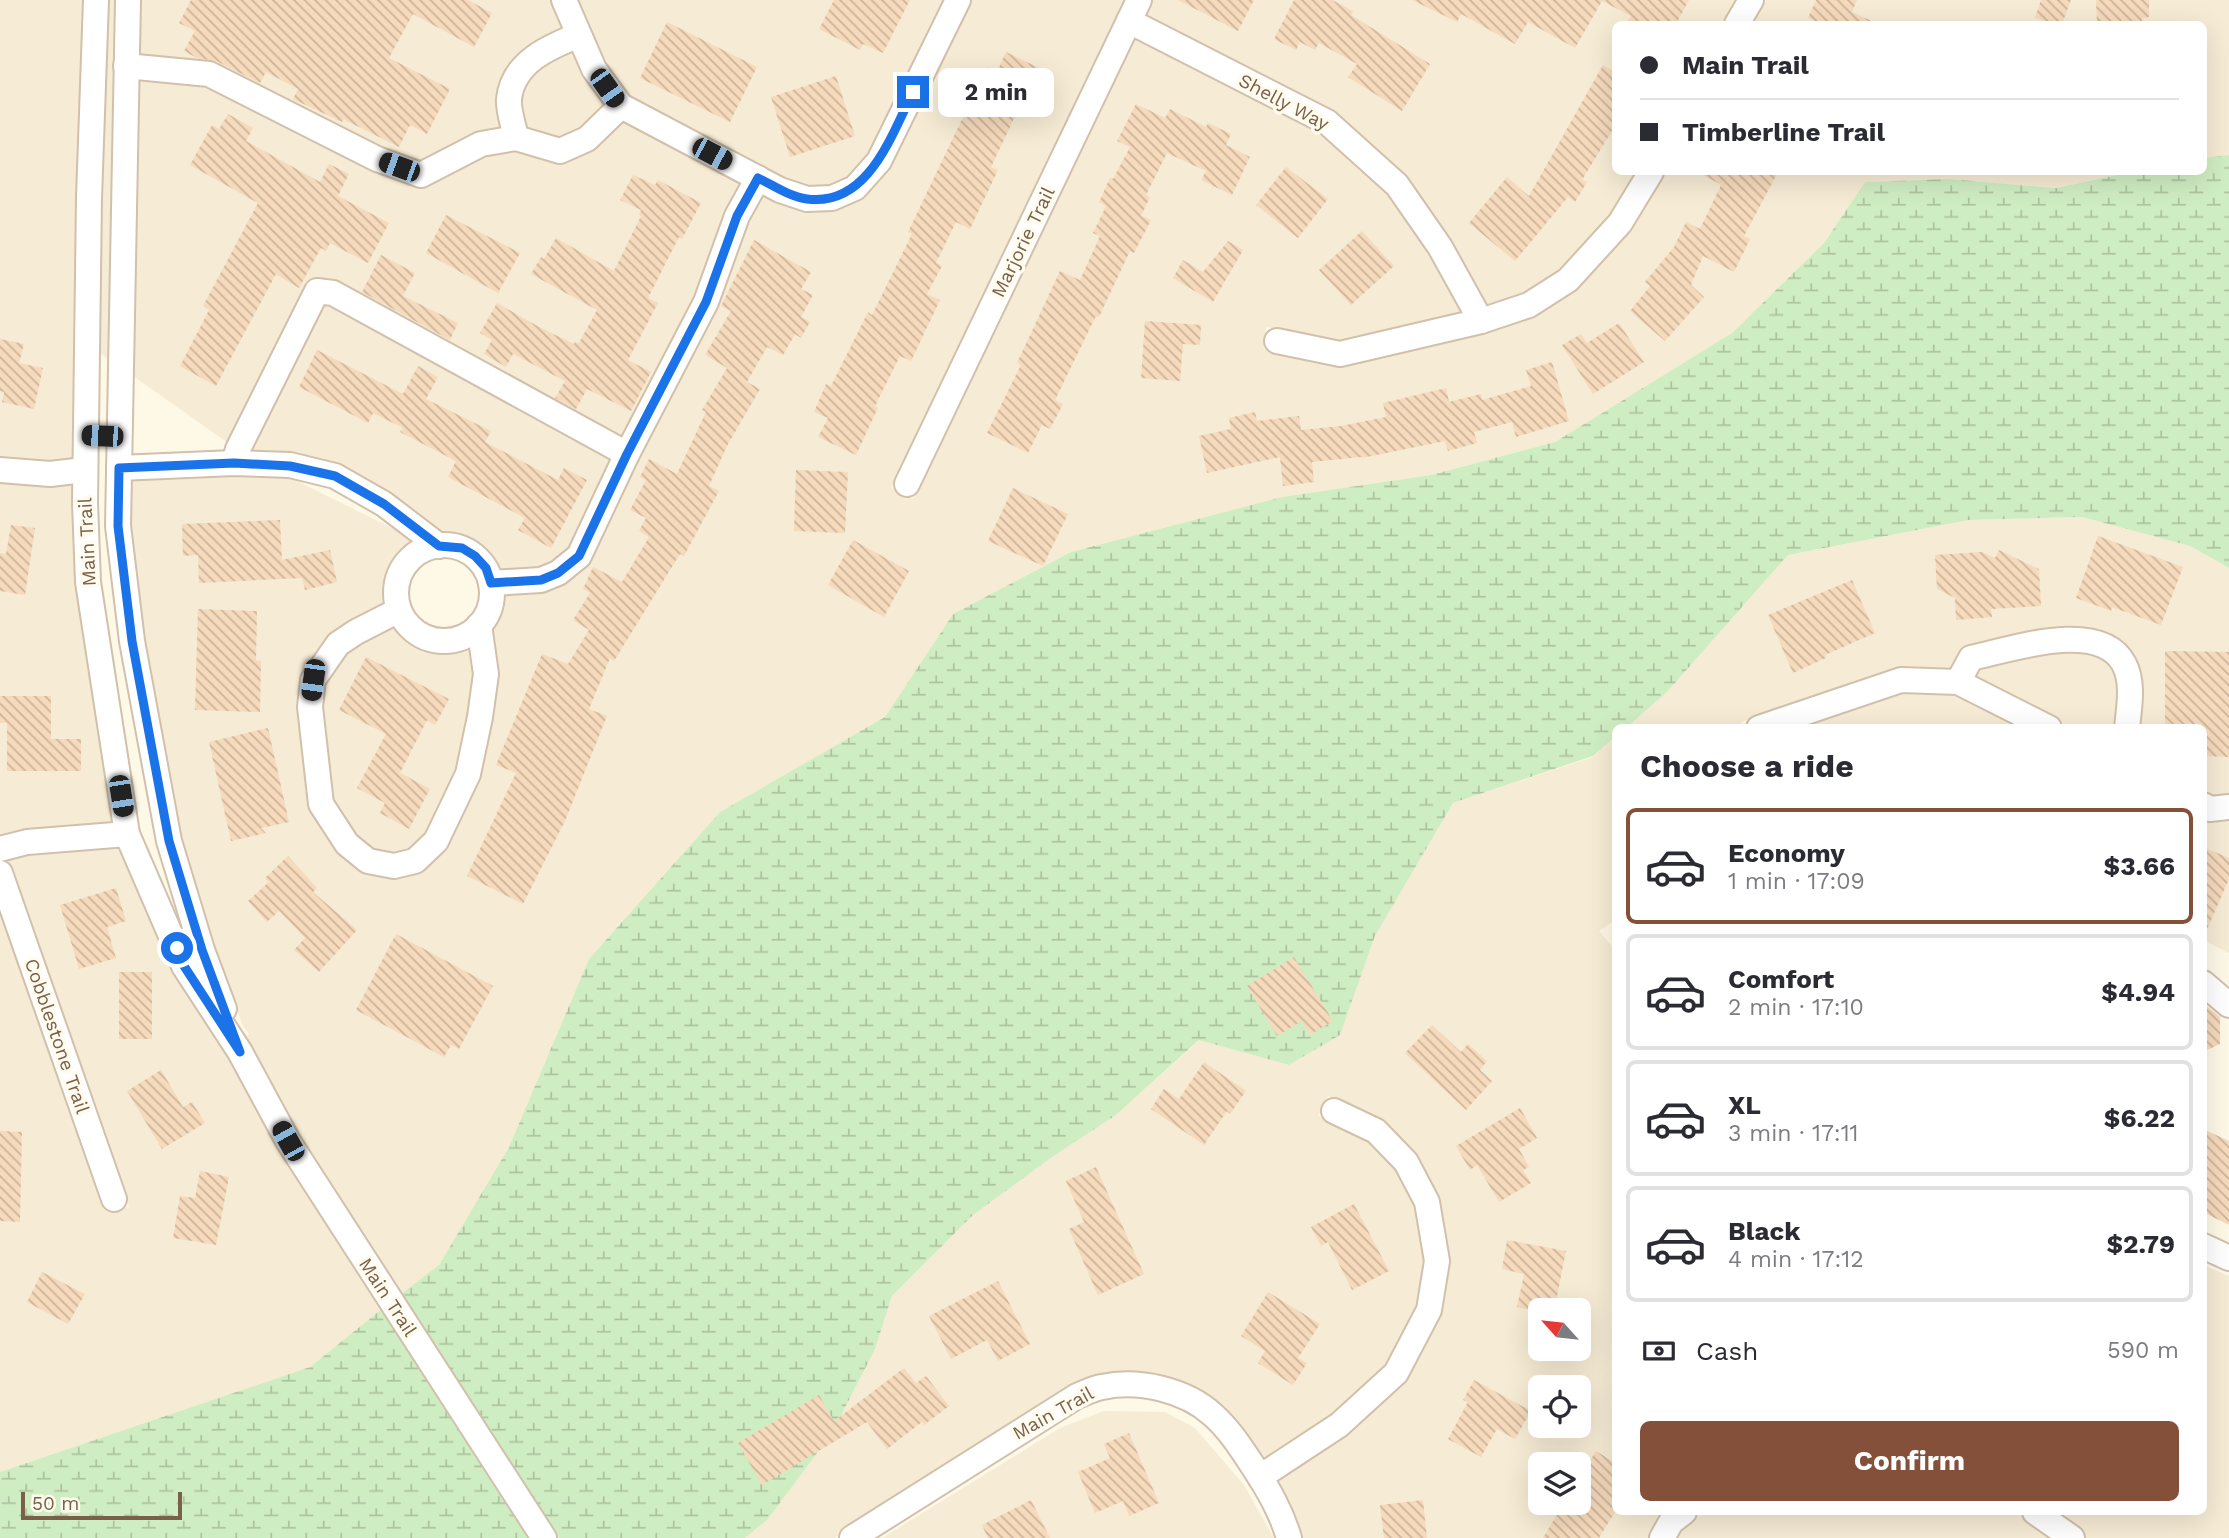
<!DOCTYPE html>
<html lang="en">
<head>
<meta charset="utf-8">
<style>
  :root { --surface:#fff; --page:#f2f2f3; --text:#2b2b33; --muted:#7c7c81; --line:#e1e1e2; --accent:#84503a }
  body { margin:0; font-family:"Work Sans",sans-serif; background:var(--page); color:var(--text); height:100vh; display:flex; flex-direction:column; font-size:26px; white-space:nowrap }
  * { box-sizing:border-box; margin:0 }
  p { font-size:23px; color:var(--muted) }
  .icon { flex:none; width:38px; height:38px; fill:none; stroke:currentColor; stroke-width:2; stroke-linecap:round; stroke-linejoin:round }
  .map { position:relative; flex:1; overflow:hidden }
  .side { position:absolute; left:1612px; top:724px; width:595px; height:791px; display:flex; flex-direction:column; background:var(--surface); border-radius:10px; box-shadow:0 7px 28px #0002 }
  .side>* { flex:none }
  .guide { position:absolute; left:1612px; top:21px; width:595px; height:154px; border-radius:10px; box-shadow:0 7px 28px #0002; display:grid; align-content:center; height:154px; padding:0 28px; background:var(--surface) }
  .needle { width:46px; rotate:297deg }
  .buttons { position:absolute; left:1528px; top:1298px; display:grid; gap:14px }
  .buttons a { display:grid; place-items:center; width:63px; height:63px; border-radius:10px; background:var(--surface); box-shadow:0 7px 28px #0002; font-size:35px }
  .scale { position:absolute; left:21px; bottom:18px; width:161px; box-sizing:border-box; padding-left:7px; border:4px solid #7a6048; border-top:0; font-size:19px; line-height:24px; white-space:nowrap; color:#7a6048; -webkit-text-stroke:5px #fffbef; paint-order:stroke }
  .end { position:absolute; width:32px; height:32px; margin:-16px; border:9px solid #1a73e8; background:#fff; box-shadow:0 0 0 4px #fff }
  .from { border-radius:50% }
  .bubble { position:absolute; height:49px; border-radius:10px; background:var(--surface); box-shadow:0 7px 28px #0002; font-size:23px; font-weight:700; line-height:49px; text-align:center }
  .car { position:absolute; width:21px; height:42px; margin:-21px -10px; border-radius:9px; box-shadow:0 0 5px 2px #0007; background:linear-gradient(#222 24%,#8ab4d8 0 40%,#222 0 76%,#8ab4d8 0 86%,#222 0) }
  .guide b { display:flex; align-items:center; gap:24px; height:66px; font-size:26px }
  .guide b+b { border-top:2px solid var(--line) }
  .guide i { width:18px; height:18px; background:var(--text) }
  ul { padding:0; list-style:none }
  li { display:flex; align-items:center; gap:21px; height:116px; margin:0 14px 10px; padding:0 14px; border:4px solid var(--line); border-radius:10px }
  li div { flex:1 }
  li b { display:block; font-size:26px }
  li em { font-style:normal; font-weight:700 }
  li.selected { border-color:var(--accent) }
  li>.icon { width:63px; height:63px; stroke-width:1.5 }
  h2 { padding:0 28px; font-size:32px; line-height:84px }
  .pay { display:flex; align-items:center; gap:18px; height:77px; padding:0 28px; font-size:26px }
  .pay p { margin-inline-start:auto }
  .cta { display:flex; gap:14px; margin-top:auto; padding:14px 28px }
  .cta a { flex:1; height:80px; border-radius:10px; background:var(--accent); color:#fff; font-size:28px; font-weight:700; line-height:80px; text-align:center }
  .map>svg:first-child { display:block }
</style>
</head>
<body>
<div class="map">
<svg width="2229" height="1538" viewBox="0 0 2229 1538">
  <defs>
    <pattern id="wetland-marsh" width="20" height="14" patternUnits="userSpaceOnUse" patternTransform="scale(1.75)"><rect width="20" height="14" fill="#cfedc3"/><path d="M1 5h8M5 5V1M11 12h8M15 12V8" fill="none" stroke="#adc3a0"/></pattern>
    <pattern id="building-back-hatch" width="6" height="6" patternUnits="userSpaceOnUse" patternTransform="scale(1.75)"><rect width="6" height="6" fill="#f6dabc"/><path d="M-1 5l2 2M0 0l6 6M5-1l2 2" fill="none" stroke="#ccb49b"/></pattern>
  </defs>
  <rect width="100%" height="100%" fill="#fef8e7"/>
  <g fill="#f6ebd4" fill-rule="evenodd">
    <polygon points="0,0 84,0 72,460 49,462 0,459"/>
    <polygon points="108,0 116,0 108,359 100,353 101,199"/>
    <polygon points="140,0 551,0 583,72 837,209 865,196 890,167 972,0 1125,0 891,488 913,499 1135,37 1320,131 1388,191 1429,251 1463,313 1338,342 1266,327 1264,349 1338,365 1476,335 1534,316 1575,289 1630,231 1665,172 2132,172 2056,188 1949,179 1865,182 1824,243 1732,333 1555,442 1431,475 1282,497 1071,552 953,614 885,717 720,812 589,959 509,1147 439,1265 401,1294 299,1136 251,1049 247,1036 249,1034 243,1026 214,948 181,839 144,641 130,526 131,479 236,474 289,477 416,540 407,546 396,557 387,573 384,592 386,604 301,678 297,708 309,805 337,849 419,872 448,846 479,780 493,720 498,675 492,629 499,619 504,603 504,584 495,562 481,547 463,537 442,534 391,495 241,452 133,376"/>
    <polygon points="576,0 944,0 868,154 847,179 827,187 807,188 784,179 629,98 605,64"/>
    <polygon points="1153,0 1737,0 1722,24 1615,24 1615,172 1636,172 1610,216 1559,271 1522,295 1486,307 1407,179 1144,17"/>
    <polygon points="1766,0 2229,0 2229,155 2203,158 2203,24 1751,24"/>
    <polygon points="0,481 72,483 76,582 113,823 0,837"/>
    <polygon points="2082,517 2190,546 2229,568 2229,796 2211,797 2203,793 2203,728 2073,728 1963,673 1896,670 1743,721 1736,728 1626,728 1667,692 1788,555 1969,520"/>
    <polygon points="395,626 410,642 429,651 450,653 470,647 473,673 469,714 456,770 426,834 408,851 393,854 373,850 356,837 332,802 322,709 325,685 347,653"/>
    <polygon points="1904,692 1956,694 2024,728 1796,728"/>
    <path d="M1615,737V920L1599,931L1615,950V1512H1665L1660,1516L1648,1538H1298L1269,1484L1347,1434L1405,1382L1442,1313L1449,1260L1385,1124L1328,1096L1318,1116L1369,1140L1396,1167L1416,1204L1425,1260L1418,1306L1386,1366L1331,1416L1266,1460L1229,1413L1213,1399L1188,1383L1155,1374L1103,1376L1046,1403L835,1538H745L768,1519L832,1433L875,1349L892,1296L973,1215L1055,1155L1116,1115L1200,1040L1289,1065L1340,1035L1375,936L1453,803L1593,757ZM1540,1311H1578V1349H1540ZM1540,1388H1578V1426H1540ZM1540,1465H1578V1503H1540Z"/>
    <polygon points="2203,817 2229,819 2229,953 2203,940"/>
    <polygon points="120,845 221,1035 383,1308 310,1367 0,1472 0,909 106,1212 129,1207 7,859 31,853"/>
    <polygon points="2203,1265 2229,1276 2229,1538 2086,1538 2081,1531 2054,1512 2203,1512"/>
    <polygon points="1104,1411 1165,1412 1195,1428 1244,1485 1274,1538 882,1538 1060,1428"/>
    <polygon points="1704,1512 2015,1512 2053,1538 1677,1538 1681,1530"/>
  </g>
  <g fill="url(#wetland-marsh)">
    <polygon points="2229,155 2229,568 2190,546 2082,517 1969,520 1788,555 1667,692 1626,728 1615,728 1615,737 1593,756 1453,803 1375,936 1340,1035 1289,1065 1199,1040 1116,1115 1055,1155 973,1215 892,1296 875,1349 832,1433 768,1519 745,1538 559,1538 401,1294 439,1265 509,1147 589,959 720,812 885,717 953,614 1071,552 1282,497 1431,475 1555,442 1732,333 1824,243 1865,182 1949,179 2056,188 2132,172 2203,172 2203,158"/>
    <polygon points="383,1308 532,1538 0,1538 0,1472 310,1367"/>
  </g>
  <g fill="url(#building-back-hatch)">
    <polygon points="191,0 468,0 492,13 474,47 413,14 389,58 450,89 427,134 410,125 399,147 343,119 342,122 293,99 298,89 266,72 260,83 216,61 197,58 184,51 195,31 179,23"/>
    <polygon points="834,0 910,0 883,53 863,44 860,50 819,29"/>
    <polygon points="1178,0 1254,0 1238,31"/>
    <polygon points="1294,0 1332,0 1353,11 1351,15 1430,64 1402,111 1348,77 1357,64 1319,43 1315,50 1300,42 1296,50 1274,39"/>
    <polygon points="1412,0 1689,0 1676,24 1626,24 1631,16 1602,1 1575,48 1528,22 1515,44 1461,14 1457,22"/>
    <polygon points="1816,0 1857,0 1852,12 1878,24 1821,24 1808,18"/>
    <polygon points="2041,0 2071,0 2062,24 2053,24 2035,18"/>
    <polygon points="2096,0 2149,0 2149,17 2142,18 2142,24 2097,24"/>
    <polygon points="667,22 757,67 730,122 640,78"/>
    <polygon points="1006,52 1045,71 1026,109 1020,106 991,167 998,170 970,229 956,222 936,263 942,266 927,294 940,300 911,361 900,356 875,406 878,408 856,455 818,437 828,418 814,412 826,384 831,386 868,312 872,315 912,234 908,232 987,67 997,72"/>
    <polygon points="1603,65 1615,72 1615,126 1582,180 1587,182 1575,202 1568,197 1515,261 1469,223 1507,177 1529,196"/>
    <polygon points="836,76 855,136 790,157 771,97"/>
    <polygon points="1136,104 1165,118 1170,109 1206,127 1208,123 1231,134 1226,145 1250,157 1232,195 1201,180 1206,171 1167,153 1146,195 1150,197 1141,216 1151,220 1134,253 1130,251 1099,317 1096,316 1055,400 1063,404 1050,429 1042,425 1028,453 987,433 1021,365 1017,363 1060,271 1080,280 1100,236 1093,233 1106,206 1099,202 1110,178 1113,179 1130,147 1117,141"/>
    <polygon points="228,114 253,128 246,141 320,182 329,164 349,174 338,196 389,223 368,263 330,243 326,251 321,248 299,288 276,274 216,386 180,366 209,310 203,306 258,203 190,165 212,125 219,129"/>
    <polygon points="1286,167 1328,199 1298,238 1256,205"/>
    <polygon points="1698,172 1778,172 1744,236 1750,239 1734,272 1703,256 1691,285 1704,297 1665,341 1630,311 1650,286 1645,282 1674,247 1686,222 1700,229 1721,185"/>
    <polygon points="633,175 655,185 658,180 701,203 682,239 679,237 648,298 658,303 628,360 651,372 631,411 587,389 576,409 555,398 565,381 513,354 506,367 484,354 492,340 480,333 497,303 541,328 574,344 575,342 579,343 597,310 531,274 541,257 544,259 556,238 614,271 641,216 639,215 641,210 620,200"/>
    <polygon points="446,215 520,253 498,293 426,253"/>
    <polygon points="1362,231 1394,266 1351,305 1319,270"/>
    <polygon points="754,240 811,272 801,289 813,295 801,317 810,322 801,338 795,334 783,355 767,347 747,382 760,389 727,446 709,486 719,491 684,556 680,554 614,661 610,658 589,709 607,716 565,821 523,904 467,876 516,773 496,765 542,654 568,664 589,630 573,620 590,593 583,589 593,567 622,582 649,537 639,531 646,518 630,510 646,480 640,477 649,459 677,474 706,412 702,410 727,368 705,355 731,311 721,306"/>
    <polygon points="1228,241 1243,250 1213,302 1173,278 1183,260 1203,272"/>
    <polygon points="381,255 415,273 403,296 458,323 450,340 362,292"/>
    <polygon points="1145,321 1201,325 1200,345 1183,344 1180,381 1141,378"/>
    <polygon points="1619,323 1644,362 1593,394 1562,345 1581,334 1587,343"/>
    <polygon points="0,339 24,344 19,363 43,368 34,409 2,402 4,392 0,391"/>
    <polygon points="317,350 403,394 418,366 438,377 426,399 491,431 485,442 558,480 564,468 587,480 551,548 518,530 525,518 448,477 456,461 400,432 403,428 373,413 368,423 299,387"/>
    <polygon points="1552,362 1569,421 1516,437 1512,422 1474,432 1477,443 1448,451 1445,441 1362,458 1362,457 1312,462 1314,482 1283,486 1280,457 1207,473 1199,436 1231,429 1229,418 1255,412 1257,421 1299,416 1301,430 1341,426 1386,417 1383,403 1446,388 1449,402 1481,394 1482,400 1531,386 1526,370"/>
    <polygon points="796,470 848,472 845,533 794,531"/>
    <polygon points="1013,488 1068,514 1043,566 988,541"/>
    <polygon points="280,520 282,560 330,550 337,582 305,590 302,578 199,583 198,555 183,556 182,524"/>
    <polygon points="11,525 35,528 25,595 0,591 0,553 6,554"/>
    <polygon points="2098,536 2183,567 2161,625 2112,607 2111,611 2076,598"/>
    <polygon points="853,540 909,571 884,617 828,585"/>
    <polygon points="1999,550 2039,569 2041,606 1991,609 1992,617 1956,620 1955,598 1937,589 1935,555 1982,552 1995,558"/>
    <polygon points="1852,580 1875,633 1825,655 1826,658 1793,673 1768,615"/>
    <polygon points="198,609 257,611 256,660 261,661 260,712 195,710"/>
    <polygon points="2165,651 2229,652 2229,757 2203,756 2203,728 2165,728"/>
    <polygon points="366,657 449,699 435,725 427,720 400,773 430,789 409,829 380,813 385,803 357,788 386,734 339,710"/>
    <polygon points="0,696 51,696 51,739 81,739 81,771 7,771 7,723 0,723"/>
    <polygon points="268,728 289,822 261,828 266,833 231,841 209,742"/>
    <polygon points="2203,847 2229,858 2229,879 2203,939"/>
    <polygon points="288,856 317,888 313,892 357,930 319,972 294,950 305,938 279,911 267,922 248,901 269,882 265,878"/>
    <polygon points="116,888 126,921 107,927 116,958 79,969 60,905"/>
    <polygon points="396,934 493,986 459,1049 451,1045 444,1057 356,1010"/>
    <polygon points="1294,957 1333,1021 1310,1035 1302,1021 1277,1036 1247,986"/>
    <rect x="119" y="972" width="33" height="67"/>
    <polygon points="2203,1003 2220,1017 2220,1044 2203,1052"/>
    <polygon points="1432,1025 1461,1052 1468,1044 1487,1061 1480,1070 1492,1081 1466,1110 1405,1053"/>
    <polygon points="1204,1062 1246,1091 1230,1114 1227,1111 1204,1145 1151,1109 1164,1089 1179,1099"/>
    <polygon points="161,1070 183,1107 192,1102 205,1123 162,1149 127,1091"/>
    <polygon points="1520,1108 1537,1138 1519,1149 1529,1167 1523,1170 1531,1183 1499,1202 1477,1165 1470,1170 1456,1146"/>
    <polygon points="2203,1129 2229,1141 2229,1225 2203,1212"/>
    <polygon points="0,1131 22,1132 20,1222 0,1221"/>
    <polygon points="1096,1167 1144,1274 1098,1295 1069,1229 1084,1222 1066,1181"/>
    <polygon points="200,1171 229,1177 216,1245 173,1238 180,1196 195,1198"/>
    <polygon points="1354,1204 1389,1271 1352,1290 1328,1242 1321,1246 1311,1227"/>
    <polygon points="1507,1240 1566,1251 1554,1311 1535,1311 1517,1307 1524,1274 1502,1269"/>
    <polygon points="42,1272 85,1294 68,1324 27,1302"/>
    <polygon points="998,1281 1030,1344 998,1361 987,1340 951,1359 929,1316"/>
    <polygon points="1268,1292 1320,1324 1298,1358 1307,1363 1293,1385 1258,1363 1265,1351 1241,1336"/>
    <polygon points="904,1368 916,1383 926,1376 949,1406 924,1425 922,1422 887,1449 867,1422 762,1485 738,1443 819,1395 834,1421"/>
    <polygon points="1474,1380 1531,1411 1515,1439 1497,1429 1481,1457 1448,1439 1468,1402 1463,1400"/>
    <polygon points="1129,1433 1159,1503 1129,1516 1123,1501 1095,1513 1078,1472 1110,1458 1104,1444"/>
    <polygon points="1596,1451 1615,1463 1615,1512 1599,1538 1543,1538 1564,1503 1578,1503 1578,1480"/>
    <polygon points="1031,1500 1050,1538 988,1538 982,1525"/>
    <polygon points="1423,1500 1427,1538 1384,1538 1380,1505"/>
  </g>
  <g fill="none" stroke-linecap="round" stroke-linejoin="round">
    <defs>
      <g id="minor">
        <polyline points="96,0 89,198 85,503 88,582 127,834 184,966 240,1052 288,1141 544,1538"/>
        <polyline points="128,0 118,526 132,641 169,841 202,950 224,1009"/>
        <polyline points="564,0 594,69 621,106 780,190 807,199 832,198 855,188 879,161 958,0"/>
        <polyline points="1129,21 1327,122 1397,185 1440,247 1481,321"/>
        <polyline points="1737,24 1751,0"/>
        <polyline points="126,66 209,74 377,159 421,175 481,144 516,138 560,151 587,139 621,106"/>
        <path d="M516,138C514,126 508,111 509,99C513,62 549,47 579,35"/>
        <polyline points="1277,341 1340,354 1481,321 1529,305 1568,280 1620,223 1651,172"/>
        <polyline points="234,463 238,449 317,291 333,293 627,454"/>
        <polyline points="119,468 234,463 290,465 335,476 384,504 439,546"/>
        <polyline points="0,470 50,474 84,470"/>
        <polyline points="907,484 1139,0"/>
        <circle cx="444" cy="593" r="48"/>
        <polyline points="491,583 541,580 558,573 579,556 627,454 706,302 737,216 758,178"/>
        <polyline points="399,610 356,632 338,644 313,680 310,707 321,804 347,844 368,861 394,866 415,861 436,841 468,774 480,717 486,674 479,625"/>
        <path d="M1958,682L1971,658C2009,650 2100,618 2124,664C2134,683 2129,707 2127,728"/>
        <polyline points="1759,728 1901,680 1958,682 2049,728"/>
        <polyline points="2203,805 2210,809 2229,807"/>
        <polyline points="0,849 27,842 127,834"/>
        <polyline points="0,873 114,1199"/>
        <polyline points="2203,983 2229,1005"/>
        <polyline points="2203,1246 2229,1258"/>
        <polyline points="1260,1477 1339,1425 1396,1373 1429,1310 1437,1261 1427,1202 1406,1162 1376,1131 1334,1111"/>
        <polyline points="2035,1512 2072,1538"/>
        <path d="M852,1538L1077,1396C1085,1393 1094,1388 1102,1387C1139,1379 1186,1390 1213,1415C1229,1429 1241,1448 1253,1466C1268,1489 1281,1511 1289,1538"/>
        <polyline points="1662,1538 1671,1522 1684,1512"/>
      </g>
    </defs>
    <use href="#minor" stroke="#d1c0ab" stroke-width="28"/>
    <use href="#minor" stroke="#fff" stroke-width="24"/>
  </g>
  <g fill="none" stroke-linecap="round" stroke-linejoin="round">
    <path stroke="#1a73e8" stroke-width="9" d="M177,948L184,966L240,1052L202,950L169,841L132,641L118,526L119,468L234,463L290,466L335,476L384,504L439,546L462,548L475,556L486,568L491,583L541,580L558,573L579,556L627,454L706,302L737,216L758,178C773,185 790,197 807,199C868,207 891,136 913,92"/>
  </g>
  <g text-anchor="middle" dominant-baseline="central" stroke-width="7" stroke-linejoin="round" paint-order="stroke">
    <g font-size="19" fill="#7a6048" stroke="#fffbef">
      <text transform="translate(1284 102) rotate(28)">Shelly Way</text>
      <text transform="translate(1023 242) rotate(-64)">Marjorie Trail</text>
      <text transform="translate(87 542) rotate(-93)">Main Trail</text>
      <text transform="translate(57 1036) rotate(71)">Cobblestone Trail</text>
      <text transform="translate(388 1297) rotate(57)">Main Trail</text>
      <text transform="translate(1053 1413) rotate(-29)">Main Trail</text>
    </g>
  </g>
</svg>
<div class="buttons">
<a><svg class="needle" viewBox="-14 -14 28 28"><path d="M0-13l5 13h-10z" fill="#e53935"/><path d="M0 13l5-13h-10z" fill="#7c7c81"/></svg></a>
<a><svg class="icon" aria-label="locate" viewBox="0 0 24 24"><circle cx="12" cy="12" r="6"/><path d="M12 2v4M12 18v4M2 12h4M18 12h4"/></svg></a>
<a><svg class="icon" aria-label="layers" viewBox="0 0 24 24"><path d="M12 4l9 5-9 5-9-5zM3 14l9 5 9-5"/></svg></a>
</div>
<div class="scale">50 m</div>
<i class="end from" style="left:177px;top:948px"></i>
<i class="end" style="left:913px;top:92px"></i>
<div class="bubble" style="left:938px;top:68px;width:116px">2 min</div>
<i class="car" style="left:607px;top:88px;rotate:145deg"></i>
<i class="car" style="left:712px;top:154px;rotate:118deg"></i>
<i class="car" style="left:399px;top:167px;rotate:290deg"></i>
<i class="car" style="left:102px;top:436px;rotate:272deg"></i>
<i class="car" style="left:313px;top:680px;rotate:188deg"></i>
<i class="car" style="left:121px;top:796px;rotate:171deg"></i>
<i class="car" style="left:288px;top:1141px;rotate:331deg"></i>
<div class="guide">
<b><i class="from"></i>Main Trail</b>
<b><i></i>Timberline Trail</b>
</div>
<section class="side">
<h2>Choose a ride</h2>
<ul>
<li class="selected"><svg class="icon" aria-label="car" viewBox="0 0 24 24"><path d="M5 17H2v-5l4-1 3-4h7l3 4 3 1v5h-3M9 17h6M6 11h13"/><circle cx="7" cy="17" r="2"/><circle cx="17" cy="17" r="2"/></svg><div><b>Economy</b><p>1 min · 17:09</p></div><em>$3.66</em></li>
<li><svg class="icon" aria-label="car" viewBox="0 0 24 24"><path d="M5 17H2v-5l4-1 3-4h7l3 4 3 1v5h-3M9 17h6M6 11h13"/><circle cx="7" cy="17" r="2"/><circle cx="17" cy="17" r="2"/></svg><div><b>Comfort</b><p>2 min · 17:10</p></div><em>$4.94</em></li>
<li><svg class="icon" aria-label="car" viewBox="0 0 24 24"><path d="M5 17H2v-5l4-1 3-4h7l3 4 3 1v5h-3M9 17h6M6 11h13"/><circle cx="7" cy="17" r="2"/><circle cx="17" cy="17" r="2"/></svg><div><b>XL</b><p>3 min · 17:11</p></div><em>$6.22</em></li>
<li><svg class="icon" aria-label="car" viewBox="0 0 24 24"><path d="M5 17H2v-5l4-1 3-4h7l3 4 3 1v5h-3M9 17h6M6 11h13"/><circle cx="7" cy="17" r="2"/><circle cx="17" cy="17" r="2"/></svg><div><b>Black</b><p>4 min · 17:12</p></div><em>$2.79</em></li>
</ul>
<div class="pay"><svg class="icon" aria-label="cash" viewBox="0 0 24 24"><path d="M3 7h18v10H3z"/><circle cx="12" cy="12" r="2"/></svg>Cash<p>590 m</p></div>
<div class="cta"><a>Confirm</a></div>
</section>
</div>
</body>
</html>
